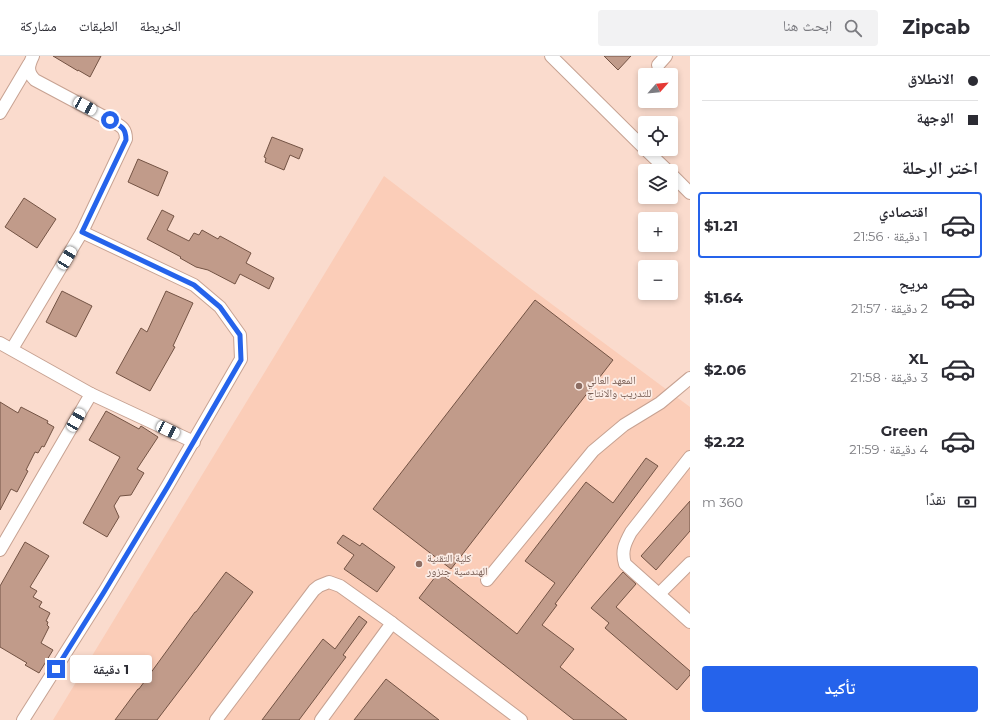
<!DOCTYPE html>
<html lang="ar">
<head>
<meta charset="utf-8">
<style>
  :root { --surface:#fff; --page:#f2f2f3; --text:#2b2b33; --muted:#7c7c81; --line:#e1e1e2; --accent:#2563eb }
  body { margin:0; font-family:Montserrat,"Noto Naskh Arabic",sans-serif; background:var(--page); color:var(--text); direction:rtl; height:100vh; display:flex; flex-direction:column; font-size:15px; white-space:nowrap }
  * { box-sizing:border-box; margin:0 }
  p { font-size:13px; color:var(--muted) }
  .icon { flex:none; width:22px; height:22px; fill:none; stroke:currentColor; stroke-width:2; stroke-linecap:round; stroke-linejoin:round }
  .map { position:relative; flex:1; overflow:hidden; direction:ltr }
  .sheet { display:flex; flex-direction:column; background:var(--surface); width:300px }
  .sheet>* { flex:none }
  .hud { display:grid; align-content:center; height:88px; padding:0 12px; background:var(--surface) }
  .needle { width:26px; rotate:63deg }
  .tools { position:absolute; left:638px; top:12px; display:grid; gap:8px }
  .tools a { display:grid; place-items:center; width:40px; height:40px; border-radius:4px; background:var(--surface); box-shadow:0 2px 6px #0003; font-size:20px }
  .end { position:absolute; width:18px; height:18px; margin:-9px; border:5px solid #2563eb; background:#fff; box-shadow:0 0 0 2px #fff }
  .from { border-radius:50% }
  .bubble { position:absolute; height:28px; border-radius:4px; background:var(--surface); box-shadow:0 2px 6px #0003; font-size:13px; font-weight:700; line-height:28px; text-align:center; direction:rtl }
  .car { position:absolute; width:12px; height:24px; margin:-12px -6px; border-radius:5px; box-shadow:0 0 3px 1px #0007; background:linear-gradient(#fff 24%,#345 0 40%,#fff 0 76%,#345 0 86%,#fff 0) }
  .hud b { display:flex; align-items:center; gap:14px; height:38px; font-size:15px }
  .hud b+b { border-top:1px solid var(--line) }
  .hud i { width:10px; height:10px; background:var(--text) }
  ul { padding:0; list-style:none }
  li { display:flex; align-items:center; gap:12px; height:66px; margin:0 8px 6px; padding:0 4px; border:2px solid transparent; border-radius:4px }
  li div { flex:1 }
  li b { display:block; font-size:15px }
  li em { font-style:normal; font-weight:700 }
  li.selected { border-color:var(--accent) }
  li>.icon { width:36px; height:36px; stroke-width:1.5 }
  h2 { padding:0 12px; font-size:18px; line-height:48px }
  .pay { display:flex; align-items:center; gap:10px; height:44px; padding:0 12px; font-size:15px }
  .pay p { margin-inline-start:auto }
  .button { display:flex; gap:8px; margin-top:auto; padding:8px 12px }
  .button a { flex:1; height:46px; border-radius:4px; background:var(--accent); color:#fff; font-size:16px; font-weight:700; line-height:46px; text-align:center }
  header { display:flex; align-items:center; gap:24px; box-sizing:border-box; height:56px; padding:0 20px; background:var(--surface); border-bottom:1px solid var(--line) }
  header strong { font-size:19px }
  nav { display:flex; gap:22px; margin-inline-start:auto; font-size:14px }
  .search { width:280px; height:36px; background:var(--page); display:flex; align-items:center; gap:10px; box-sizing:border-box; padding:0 14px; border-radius:4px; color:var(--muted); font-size:15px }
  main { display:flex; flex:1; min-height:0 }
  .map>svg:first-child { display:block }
</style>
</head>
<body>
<header>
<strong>Zipcab</strong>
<div class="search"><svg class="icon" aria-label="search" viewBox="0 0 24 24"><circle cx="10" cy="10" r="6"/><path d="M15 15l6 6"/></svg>ابحث هنا</div>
<nav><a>الخريطة</a><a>الطبقات</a><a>مشاركة</a></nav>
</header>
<main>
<section class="sheet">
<div class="hud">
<b><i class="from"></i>الانطلاق</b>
<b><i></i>الوجهة</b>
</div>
<h2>اختر الرحلة</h2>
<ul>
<li class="selected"><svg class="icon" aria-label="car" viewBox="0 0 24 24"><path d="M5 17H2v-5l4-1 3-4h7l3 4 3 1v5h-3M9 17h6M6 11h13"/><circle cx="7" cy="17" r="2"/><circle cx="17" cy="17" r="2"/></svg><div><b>اقتصادي</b><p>1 دقيقة · 21:56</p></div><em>$1.21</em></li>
<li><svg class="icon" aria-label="car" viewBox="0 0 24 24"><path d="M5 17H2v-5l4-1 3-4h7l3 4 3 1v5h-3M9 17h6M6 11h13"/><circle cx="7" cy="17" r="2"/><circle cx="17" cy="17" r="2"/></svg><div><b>مريح</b><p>2 دقيقة · 21:57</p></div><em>$1.64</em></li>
<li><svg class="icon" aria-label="car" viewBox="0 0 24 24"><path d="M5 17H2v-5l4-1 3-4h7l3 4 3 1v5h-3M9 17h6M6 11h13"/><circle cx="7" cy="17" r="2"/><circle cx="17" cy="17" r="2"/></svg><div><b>XL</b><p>3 دقيقة · 21:58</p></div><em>$2.06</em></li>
<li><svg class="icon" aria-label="car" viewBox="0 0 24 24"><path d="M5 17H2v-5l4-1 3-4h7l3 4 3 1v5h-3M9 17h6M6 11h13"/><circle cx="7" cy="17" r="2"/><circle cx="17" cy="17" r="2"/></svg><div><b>Green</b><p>4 دقيقة · 21:59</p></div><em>$2.22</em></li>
</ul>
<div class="pay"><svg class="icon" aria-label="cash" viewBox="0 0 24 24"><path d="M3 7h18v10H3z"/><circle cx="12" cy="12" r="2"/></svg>نقدًا<p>360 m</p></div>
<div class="button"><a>تأكيد</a></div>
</section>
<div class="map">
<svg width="690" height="664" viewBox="0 0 690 664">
  <rect width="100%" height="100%" fill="#fadbcd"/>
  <polygon fill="#fbcdb8" points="384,120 526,229 690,351 690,664 53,664"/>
  <g fill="#c19b8a" stroke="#735344">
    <polygon points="53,0 101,0 90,21 78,14 78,15"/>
    <polygon points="604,0 631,0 618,14"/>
    <polygon points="272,81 303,93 299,103 290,99 284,114 265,106 266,102 264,101"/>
    <polygon points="138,103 168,116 158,140 128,126"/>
    <polygon points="24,142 56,163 37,192 5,171"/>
    <polygon points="162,154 174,160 167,174 189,185 194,177 199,179 202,174 218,183 220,180 251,197 246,207 274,222 269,233 240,218 235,228 208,214 196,211 180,202 181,201 147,183"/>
    <polygon points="62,235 92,250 76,281 46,266"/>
    <polygon points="166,235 193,247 173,290 175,291 150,335 116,317 141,272 147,276"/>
    <polygon points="535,244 613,304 451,513 373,453"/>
    <polygon points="0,346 18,357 21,351 48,365 47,367 54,371 44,391 42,390 38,397 35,396 26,414 28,415 17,436 11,433 0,454"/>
    <polygon points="106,355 139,373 141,370 158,381 137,413 144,417 131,439 120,440 114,450 119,461 107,481 83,467 120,401 89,384"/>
    <polygon points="646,402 658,410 555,548 557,549 542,569 574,593 560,611 627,664 574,664 419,542 439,516 517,578 555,527 525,505 586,426 613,447"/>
    <polygon points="690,445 690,475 656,514 641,500"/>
    <polygon points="343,479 360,490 362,487 395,511 377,536 344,513 354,499 337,487"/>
    <polygon points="25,486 49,500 30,531 37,535 33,541 42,546 39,551 50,557 46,565 48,566 47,569 49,571 41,587 53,594 39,617 25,609 27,607 0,591 0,530"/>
    <polygon points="226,516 253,536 198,610 157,664 115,664 138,633 139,633 195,556 196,556"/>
    <polygon points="623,516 636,528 616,551 690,615 690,619 677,634 605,572 609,567 591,552"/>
    <polygon points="359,560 367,566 343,599 346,601 299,664 262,664 323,583 335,593"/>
    <polygon points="386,623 439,664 354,664"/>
  </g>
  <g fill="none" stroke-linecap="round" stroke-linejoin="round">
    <defs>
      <g id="minor">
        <polyline points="551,0 645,93"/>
        <polyline points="658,9 666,0"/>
        <polyline points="0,57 29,8"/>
        <polyline points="645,93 668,115"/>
        <polyline points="671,118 690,137"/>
        <polyline points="0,287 91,338 0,494"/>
        <polyline points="12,293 82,176"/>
        <polyline points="91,338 194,386"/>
        <path d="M690,401L631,476C625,487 621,495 625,508L690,566"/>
        <polyline points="487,524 593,395 624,369 660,347 690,322"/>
        <polyline points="659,538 690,507"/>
        <path d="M23,664L104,536L168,429L241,303L240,279L220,251L194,229L82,176L126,83C126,71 120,70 110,64L35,24C27,16 28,10 33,0"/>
        <polyline points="216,664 314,534 319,530 329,526 340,530 392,567 521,664"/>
        <polyline points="321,664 392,567"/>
      </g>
    </defs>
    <use href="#minor" stroke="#c7a292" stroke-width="14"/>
    <use href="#minor" stroke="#fff" stroke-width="12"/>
  </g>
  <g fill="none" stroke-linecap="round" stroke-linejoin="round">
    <path stroke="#2563eb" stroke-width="5" d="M56,613L104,536L168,430L241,304L240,279L220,251L194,229L82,176L126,84C126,71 120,70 110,64"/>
  </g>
  <g fill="#8d6e63" stroke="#fcece5" stroke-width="1.5">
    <circle cx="579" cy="330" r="4"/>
    <circle cx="419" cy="508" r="4"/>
  </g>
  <g text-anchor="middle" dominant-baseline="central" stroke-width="3.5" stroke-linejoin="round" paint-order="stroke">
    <g font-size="11" fill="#785e54" stroke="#fcece5" text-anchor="start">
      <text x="587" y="324">المعهد العالي<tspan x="587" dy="13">للتدريب والانتاج</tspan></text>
      <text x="427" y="502">كلية التقنية<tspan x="427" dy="13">الهندسية جنزور</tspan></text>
    </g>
  </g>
</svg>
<div class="tools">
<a><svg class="needle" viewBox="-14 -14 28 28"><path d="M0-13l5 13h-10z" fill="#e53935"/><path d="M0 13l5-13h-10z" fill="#7c7c81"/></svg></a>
<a><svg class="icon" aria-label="locate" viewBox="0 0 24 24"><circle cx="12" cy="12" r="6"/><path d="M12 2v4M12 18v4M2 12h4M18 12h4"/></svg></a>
<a><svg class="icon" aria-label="layers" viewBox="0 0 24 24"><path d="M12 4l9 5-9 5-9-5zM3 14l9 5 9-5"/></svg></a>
<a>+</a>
<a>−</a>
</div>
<i class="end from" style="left:110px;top:64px"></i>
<i class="end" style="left:56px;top:613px"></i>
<div class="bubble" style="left:70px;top:599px;width:82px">1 دقيقة</div>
<i class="car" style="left:85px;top:50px;rotate:118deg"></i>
<i class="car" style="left:67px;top:202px;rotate:31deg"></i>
<i class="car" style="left:76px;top:364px;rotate:30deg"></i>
<i class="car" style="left:168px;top:374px;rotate:116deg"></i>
</div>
</main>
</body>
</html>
